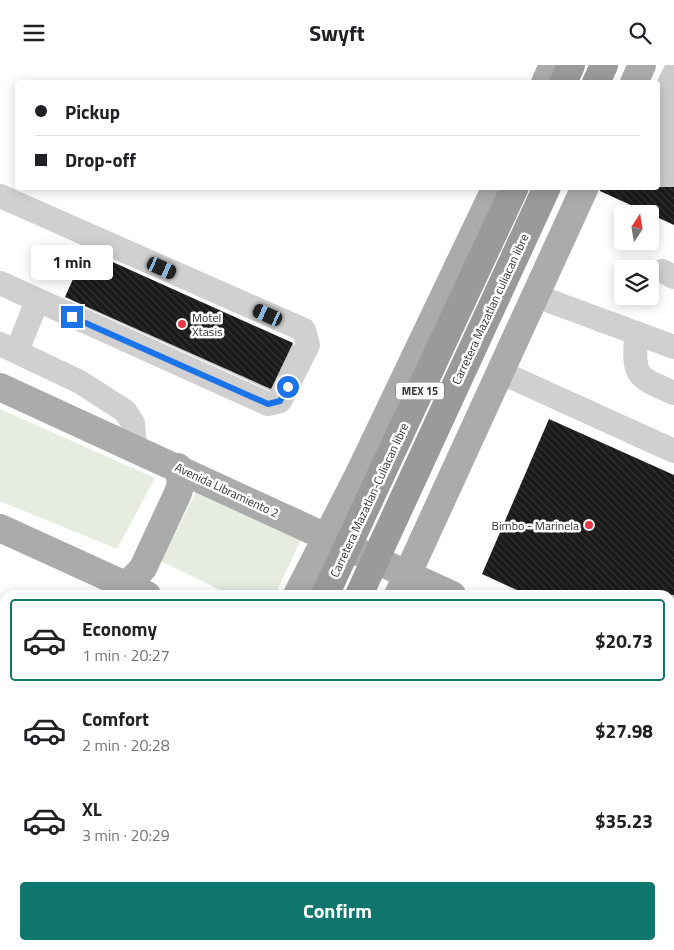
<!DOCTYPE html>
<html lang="en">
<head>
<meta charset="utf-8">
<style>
  :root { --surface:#fff; --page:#f6f6f6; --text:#202124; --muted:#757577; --line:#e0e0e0; --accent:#0f766e }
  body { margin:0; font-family:"Titillium Web",sans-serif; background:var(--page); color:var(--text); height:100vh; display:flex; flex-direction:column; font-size:19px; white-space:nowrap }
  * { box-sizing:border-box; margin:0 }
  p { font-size:16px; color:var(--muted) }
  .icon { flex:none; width:28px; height:28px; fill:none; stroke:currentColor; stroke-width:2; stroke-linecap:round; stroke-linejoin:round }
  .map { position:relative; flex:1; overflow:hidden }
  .side { position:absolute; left:0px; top:525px; width:675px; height:360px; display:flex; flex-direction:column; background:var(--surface); border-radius:15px 15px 0 0; box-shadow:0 2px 12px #0003 }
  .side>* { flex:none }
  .banner { position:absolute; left:15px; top:15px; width:645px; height:110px; border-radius:5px; box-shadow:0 2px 12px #0003; display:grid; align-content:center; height:110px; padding:0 20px; background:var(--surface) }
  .needle { width:32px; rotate:12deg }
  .buttons { position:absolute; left:614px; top:140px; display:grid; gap:10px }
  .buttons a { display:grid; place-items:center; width:45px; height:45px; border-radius:5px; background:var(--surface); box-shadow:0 2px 12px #0003; font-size:25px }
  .end { position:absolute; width:22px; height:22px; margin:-11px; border:6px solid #1a73e8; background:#fff; box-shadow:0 0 0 2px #fff }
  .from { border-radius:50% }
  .bubble { position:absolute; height:35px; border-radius:5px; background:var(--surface); box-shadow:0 2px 12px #0003; font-size:16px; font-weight:700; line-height:35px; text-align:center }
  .car { position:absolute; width:15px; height:30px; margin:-15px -8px; border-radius:6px; box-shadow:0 0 4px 1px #0007; background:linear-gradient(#222 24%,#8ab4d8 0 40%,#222 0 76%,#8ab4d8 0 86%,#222 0) }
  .banner b { display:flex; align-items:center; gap:18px; height:48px; font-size:19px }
  .banner b+b { border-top:1px solid var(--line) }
  .banner i { width:12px; height:12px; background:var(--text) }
  ul { padding:9px 0 0; list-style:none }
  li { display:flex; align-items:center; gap:15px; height:82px; margin:0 10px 8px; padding:0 10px; border:2px solid transparent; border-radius:5px }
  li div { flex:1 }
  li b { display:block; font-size:19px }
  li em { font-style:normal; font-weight:700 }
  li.selected { border-color:var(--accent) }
  li>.icon { width:45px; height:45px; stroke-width:1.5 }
  .action { display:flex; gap:10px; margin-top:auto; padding:10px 20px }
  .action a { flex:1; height:58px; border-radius:5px; background:var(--accent); color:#fff; font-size:20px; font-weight:700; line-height:58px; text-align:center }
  header { display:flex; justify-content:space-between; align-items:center; height:65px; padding:0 20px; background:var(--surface); font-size:22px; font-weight:700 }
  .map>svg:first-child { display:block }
</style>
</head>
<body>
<header><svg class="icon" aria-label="menu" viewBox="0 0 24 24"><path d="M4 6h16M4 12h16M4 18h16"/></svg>Swyft<svg class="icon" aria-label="search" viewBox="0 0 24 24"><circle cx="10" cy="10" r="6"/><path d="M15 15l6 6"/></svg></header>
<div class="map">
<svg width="674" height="885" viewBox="0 0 674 885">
  <defs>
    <pattern id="building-back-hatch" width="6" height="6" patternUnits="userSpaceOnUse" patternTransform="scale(1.25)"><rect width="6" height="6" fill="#1a1a1a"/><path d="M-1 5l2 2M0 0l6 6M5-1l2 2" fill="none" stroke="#333"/></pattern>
  </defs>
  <rect width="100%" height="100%" fill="#fff"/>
  <g fill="#e6ecdf">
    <polygon points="0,344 155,413 117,484 0,436"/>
    <polygon points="199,421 302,472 275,530 230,530 161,496"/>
    <polygon points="670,652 674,653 674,751 670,749"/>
  </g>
  <g fill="#0003">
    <polygon points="665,0 674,0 674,160 658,122 656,18"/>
    <polygon points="86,187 293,279 314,292 293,336 89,244 67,232"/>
    <polygon points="674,411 674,598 670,596 670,530 524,530 483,509"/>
  </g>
  <g fill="url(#building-back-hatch)">
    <polygon points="600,122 674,122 674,160 600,126"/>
    <polygon points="86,185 293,278 271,324 65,232"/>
    <polygon points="549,354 674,410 674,530 528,530 482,509"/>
  </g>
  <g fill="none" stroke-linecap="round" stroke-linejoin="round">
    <g stroke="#d0d0d0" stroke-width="24">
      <polyline points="0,131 304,265 308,280 280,336 268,339 0,218"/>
      <polyline points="662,206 674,212"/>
      <polyline points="536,231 674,282"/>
      <path d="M636,268C634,312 634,311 674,328"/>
      <polyline points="0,279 80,317 125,346 133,358 135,382"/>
      <polyline points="17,286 37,236"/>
      <polyline points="500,307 674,386"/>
      <polyline points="0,865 5,867"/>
      <polyline points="44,880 55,884 73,885"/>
    </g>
    <g stroke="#ababab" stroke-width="28">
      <polyline points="545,18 553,0"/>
      <polyline points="634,18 642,0"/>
      <polyline points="0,322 452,530"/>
      <polyline points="0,463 147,530"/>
      <polyline points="125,520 135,512 143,503 178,428 181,418 178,402"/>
      <polyline points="297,530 359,409 496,122"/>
      <polyline points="398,530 585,122"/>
      <polyline points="670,630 674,632"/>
      <polyline points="670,772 674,774"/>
      <polyline points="129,885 132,880"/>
      <polyline points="239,885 241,880"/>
    </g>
    <g stroke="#9a9a9a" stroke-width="28">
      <polyline points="563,18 571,0"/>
      <polyline points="596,18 604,0"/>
      <polyline points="163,885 165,880"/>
      <polyline points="198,885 200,880"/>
    </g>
    <g stroke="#9a9a9a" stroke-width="28">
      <polyline points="325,530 515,122"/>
      <polyline points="359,530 547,122"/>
    </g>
  </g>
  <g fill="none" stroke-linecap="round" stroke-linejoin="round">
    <polyline stroke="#1a73e8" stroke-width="6" points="72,252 268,339 280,336 288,322"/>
  </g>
  <g fill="#e63946" stroke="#fff" stroke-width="2">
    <circle cx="182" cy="259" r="5"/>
    <circle cx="589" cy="460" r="5"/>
  </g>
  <g text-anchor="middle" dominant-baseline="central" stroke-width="5" stroke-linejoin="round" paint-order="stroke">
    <rect fill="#fff" stroke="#707070" stroke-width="1" x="396" y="317.5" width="48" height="17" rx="4"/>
    <g font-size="11" font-weight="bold" fill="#333">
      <text x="420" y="326">MEX 15</text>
    </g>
    <g font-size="12" fill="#333" stroke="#fff">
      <text transform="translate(490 244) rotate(-65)">Carretera Mazatlan culiacan libre</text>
      <text transform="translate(227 425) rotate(25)">Avenida Libramiento 2</text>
      <text transform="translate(369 435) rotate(-65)">Carretera Mazatlan-Culiacan libre</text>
    </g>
    <g font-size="12" fill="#333" stroke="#fff" text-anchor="start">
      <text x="192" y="252">Motel<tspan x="192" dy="14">Xtasis</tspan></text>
      <text x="579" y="460" text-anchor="end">Bimbo - Marinela</text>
    </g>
  </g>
</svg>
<div class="buttons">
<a><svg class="needle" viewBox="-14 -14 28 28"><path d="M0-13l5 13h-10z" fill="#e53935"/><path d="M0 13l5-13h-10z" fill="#757577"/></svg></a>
<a><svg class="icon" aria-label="layers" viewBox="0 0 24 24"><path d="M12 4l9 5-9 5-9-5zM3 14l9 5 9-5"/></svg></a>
</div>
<i class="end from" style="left:288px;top:322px"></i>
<i class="end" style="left:72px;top:252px"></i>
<div class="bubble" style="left:31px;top:180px;width:82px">1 min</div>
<i class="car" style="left:162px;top:203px;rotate:114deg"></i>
<i class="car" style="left:268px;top:250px;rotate:294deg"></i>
<div class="banner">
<b><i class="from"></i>Pickup</b>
<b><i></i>Drop-off</b>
</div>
<section class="side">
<ul>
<li class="selected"><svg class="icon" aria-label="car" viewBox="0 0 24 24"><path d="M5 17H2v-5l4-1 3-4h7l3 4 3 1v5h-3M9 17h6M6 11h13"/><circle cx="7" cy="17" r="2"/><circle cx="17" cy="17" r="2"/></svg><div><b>Economy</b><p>1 min · 20:27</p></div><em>$20.73</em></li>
<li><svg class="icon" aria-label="car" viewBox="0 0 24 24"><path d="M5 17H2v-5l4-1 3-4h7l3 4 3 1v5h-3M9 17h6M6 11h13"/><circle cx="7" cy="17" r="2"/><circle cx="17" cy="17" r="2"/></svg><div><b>Comfort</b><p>2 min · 20:28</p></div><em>$27.98</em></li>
<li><svg class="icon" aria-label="car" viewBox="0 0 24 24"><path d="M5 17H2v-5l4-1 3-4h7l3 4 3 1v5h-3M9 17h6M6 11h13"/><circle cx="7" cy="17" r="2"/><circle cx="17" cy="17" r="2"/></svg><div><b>XL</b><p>3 min · 20:29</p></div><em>$35.23</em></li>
</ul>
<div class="action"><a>Confirm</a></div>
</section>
</div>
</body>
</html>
